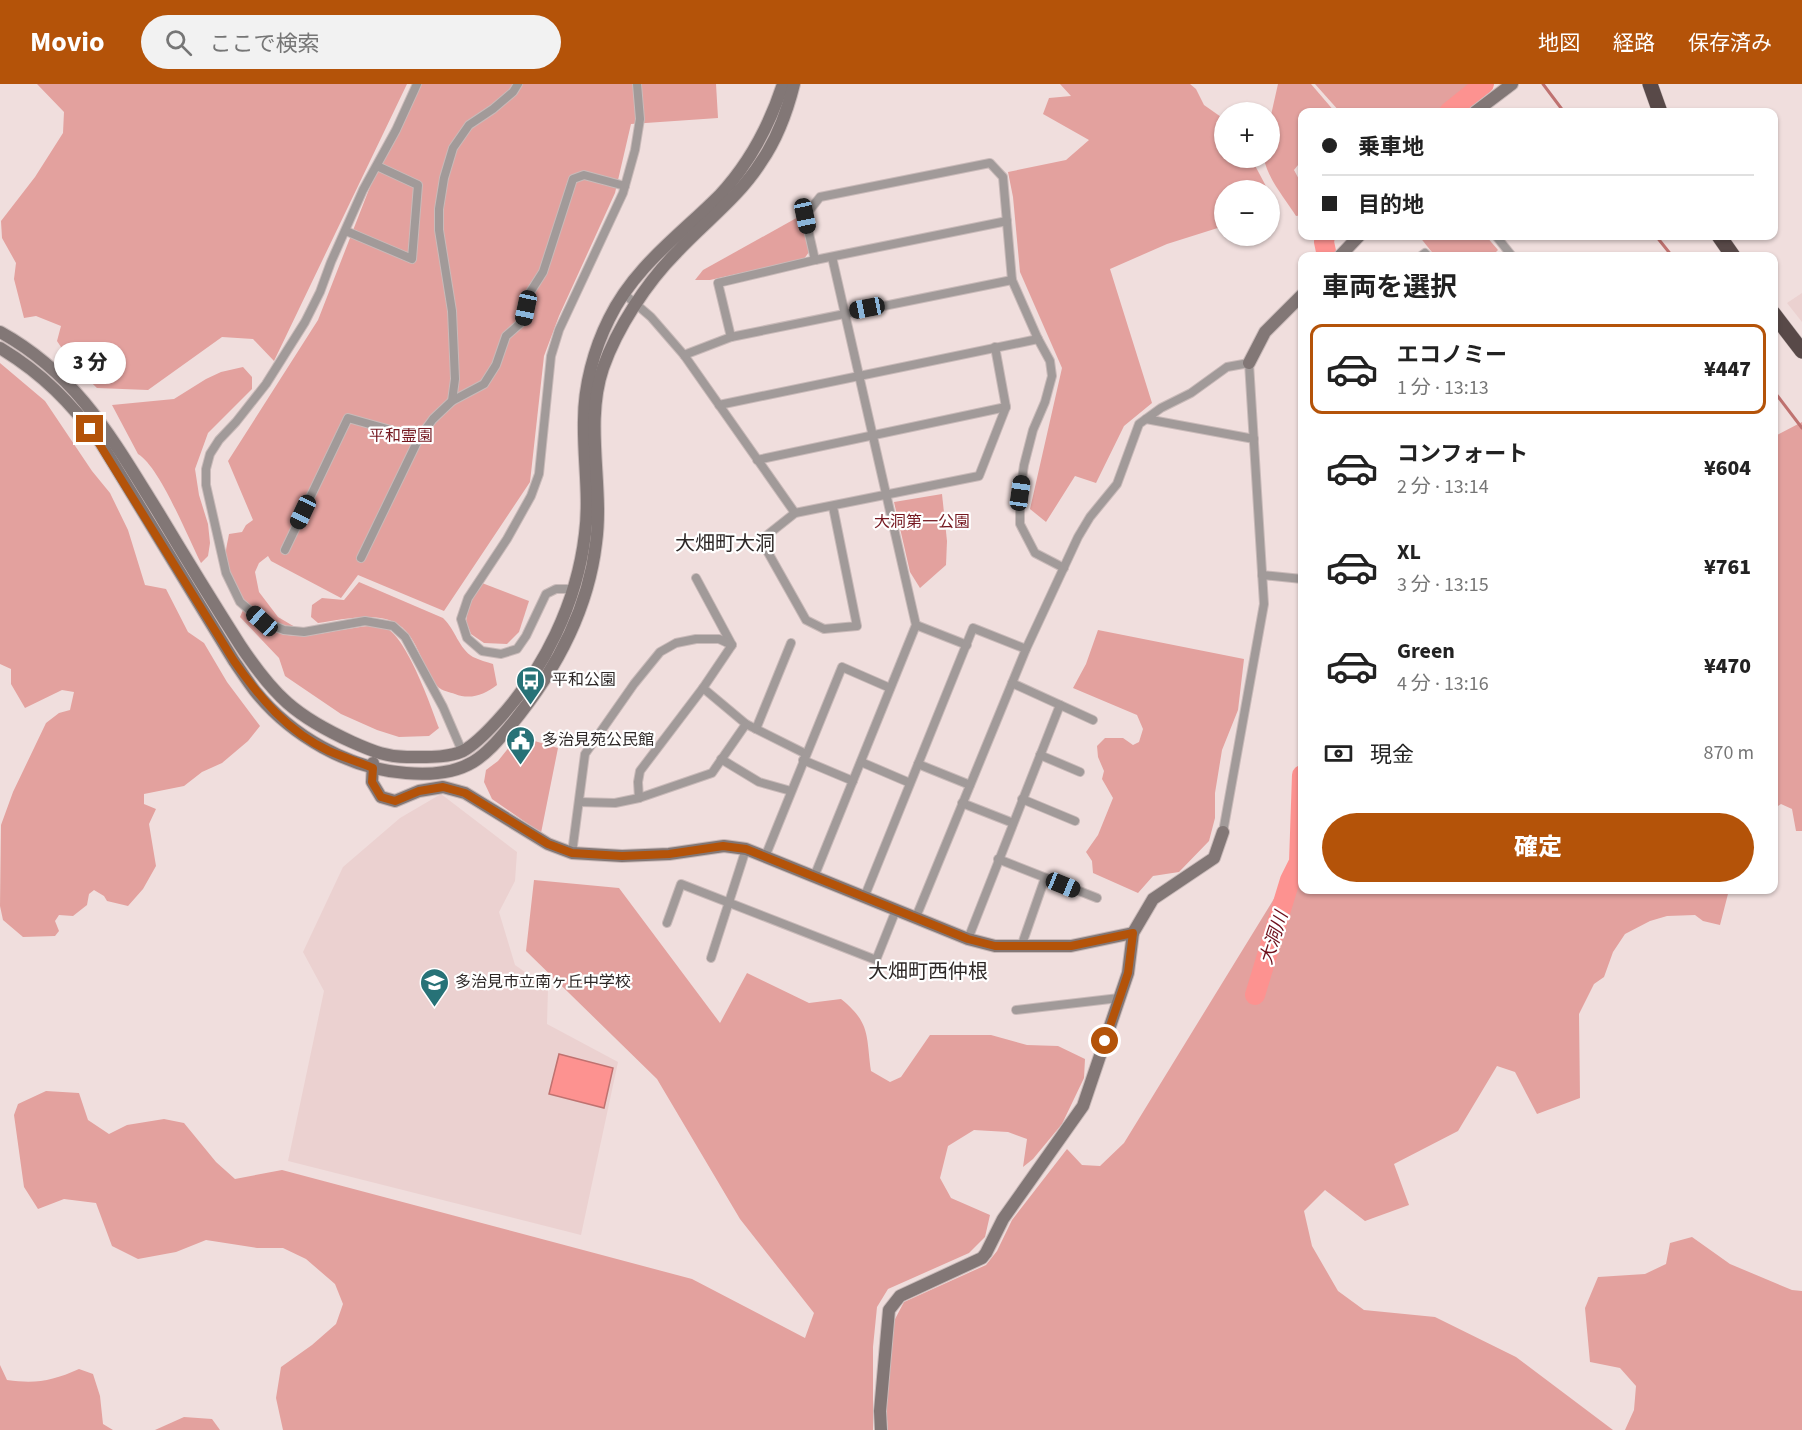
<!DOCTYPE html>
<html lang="ja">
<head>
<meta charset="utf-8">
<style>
  :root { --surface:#fff; --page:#f2f2f2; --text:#222; --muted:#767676; --line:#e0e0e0; --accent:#b45309 }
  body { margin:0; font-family:"Source Sans 3","Noto Sans JP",sans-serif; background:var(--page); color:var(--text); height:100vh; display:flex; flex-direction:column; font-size:22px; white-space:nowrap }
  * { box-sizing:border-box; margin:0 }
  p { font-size:20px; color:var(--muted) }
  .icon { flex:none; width:33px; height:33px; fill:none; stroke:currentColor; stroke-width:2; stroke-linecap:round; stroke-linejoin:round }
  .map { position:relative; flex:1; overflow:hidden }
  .side { position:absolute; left:1298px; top:168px; width:480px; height:642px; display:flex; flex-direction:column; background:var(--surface); border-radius:12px; box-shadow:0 2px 4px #0004 }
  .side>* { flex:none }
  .hud { position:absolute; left:1298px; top:24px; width:480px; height:132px; border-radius:12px; box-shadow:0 2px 4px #0004; display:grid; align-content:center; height:132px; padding:0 24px; background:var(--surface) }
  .fabs { position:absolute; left:1214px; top:18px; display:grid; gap:12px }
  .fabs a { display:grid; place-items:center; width:66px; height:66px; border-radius:50%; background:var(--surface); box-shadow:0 2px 4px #0004; font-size:30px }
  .end { position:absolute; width:27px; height:27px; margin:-14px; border:8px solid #b45309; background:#fff; box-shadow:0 0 0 3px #fff }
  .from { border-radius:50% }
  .bubble { position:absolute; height:42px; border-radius:21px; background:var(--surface); box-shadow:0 2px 4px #0004; font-size:20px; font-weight:800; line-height:42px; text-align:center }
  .car { position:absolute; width:18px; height:36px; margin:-18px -9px; border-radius:8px; box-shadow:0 0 4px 2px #0007; background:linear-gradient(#222 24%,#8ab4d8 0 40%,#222 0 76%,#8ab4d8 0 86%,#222 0) }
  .hud b { display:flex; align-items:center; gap:21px; height:57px; font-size:22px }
  .hud b+b { border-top:2px solid var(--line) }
  .hud i { width:15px; height:15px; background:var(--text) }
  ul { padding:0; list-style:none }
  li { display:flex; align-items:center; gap:18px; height:90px; margin:0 12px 9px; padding:0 12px; border:3px solid transparent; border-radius:12px }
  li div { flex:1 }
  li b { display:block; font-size:22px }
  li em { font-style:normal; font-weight:800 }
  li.selected { border-color:var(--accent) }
  li>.icon { width:54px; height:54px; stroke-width:1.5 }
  h2 { padding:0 24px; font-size:27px; line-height:72px }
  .pay { display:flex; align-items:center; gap:15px; height:66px; padding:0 24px; font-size:22px }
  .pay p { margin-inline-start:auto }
  .primary-button { display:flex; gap:12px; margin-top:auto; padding:12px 24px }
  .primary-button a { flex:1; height:69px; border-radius:36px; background:var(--accent); color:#fff; font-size:24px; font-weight:800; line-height:69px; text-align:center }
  header { display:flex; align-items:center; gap:36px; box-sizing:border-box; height:84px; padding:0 30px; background:var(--accent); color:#fff }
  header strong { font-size:28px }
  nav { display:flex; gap:33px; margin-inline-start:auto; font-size:21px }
  .search { width:420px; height:54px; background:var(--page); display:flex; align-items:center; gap:15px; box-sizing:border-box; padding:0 21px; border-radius:33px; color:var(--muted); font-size:22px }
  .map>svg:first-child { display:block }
</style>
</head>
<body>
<header>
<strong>Movio</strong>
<div class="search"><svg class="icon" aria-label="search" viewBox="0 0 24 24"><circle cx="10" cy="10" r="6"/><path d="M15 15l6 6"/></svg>ここで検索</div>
<nav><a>地図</a><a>経路</a><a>保存済み</a></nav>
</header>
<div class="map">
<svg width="1802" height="1346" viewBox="0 0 1802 1346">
  <rect width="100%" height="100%" fill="#f0dedd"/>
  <g fill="#ebd1d0">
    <polygon points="1802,209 1802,238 1787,219"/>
    <polygon points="441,710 517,768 515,797 499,828 515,881 548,904 547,940 618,978 581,1151 288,1077 324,907 303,868 343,783 400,734"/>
  </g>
  <g fill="#e3a19e">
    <polygon points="37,0 407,0 274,277 253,255 222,253 148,306 97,304 73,281 57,257 61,242 36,232 24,234 14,195 16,179 2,154 1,137 35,93 63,49 64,28"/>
    <path d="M420,0H716L718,34L631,40L615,109L559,232L544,272L530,398L444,527L358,491L341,514L271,477L268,472L259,479L255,488L259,508L278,533L295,543C258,544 229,509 226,473C225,466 228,457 229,450L242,448L246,441L253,436L228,377L318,236L375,90Z"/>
    <polygon points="1060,0 1190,0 1196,5 1204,21 1224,35 1224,74 1251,74 1268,106 1224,106 1224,142 1167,160 1110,185 1152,319 1124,342 1096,399 1075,392 1046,438 1030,425 1062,284 1020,188 1013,113 1008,88 1066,76 1089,56 1043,30 1049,14 1071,12"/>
    <path d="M1278,0H1311L1335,28H1302V76L1294,86L1302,101V131L1296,132C1285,114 1267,94 1264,74H1269V40Z"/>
    <polygon points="1315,0 1475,0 1441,28 1340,28"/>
    <polygon points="800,132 809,168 804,175 710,196 695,196 703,186"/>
    <polygon points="1419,152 1486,152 1498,166 1492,172 1435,172"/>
    <polygon points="0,279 45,317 92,387 110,409 128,446 145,501 166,505 188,548 204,559 227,598 260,642 248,657 222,679 202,688 184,702 144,710 144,720 156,725 149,740 156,782 143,805 128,822 107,817 104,812 94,806 89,810 87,821 73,832 59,831 55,837 59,847 55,852 23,853 3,836 0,822 1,741 13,708 46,639 59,629 70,626 74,608 62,606 25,624 11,600 11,585 0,580"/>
    <path d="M243,283L252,293V305L208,349L195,385L199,411L208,440L210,459L208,472L201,479C188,454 160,383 138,370L112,321L174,315L206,295L221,288Z"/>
    <polygon points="1802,338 1802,747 1796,747 1792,725 1781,720 1773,725 1773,353"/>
    <polygon points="942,410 947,457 946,481 920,504 910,488 894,418"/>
    <path d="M359,498L443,534C455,545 459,565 473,573C479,576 487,578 493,580L497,601C484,611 470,616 455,610C450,608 442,607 438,603C422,585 419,555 399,541C377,526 342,536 318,539L311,533L312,521L322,514L344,516Z"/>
    <polygon points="482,499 529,517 519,548 507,560 484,559 471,550 466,537 470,514"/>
    <path d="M243,526C253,532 262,543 273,547C297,558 329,547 354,544C364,542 377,540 386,544C407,554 431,622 439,644L429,652L399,653L377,646L341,630L285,592L279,574L240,533Z"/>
    <polygon points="1098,546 1244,575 1238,626 1222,666 1215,709 1215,734 1209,757 1179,788 1153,792 1138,809 1093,789 1092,777 1086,768 1098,751 1113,714 1102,695 1104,687 1098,673 1097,662 1105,654 1123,654 1133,661 1139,658 1143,645 1137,631 1073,604 1086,580"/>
    <polygon points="518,652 558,664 541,749 492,715 484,698 486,686 498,677"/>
    <polygon points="1302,769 1302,806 1729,806 1720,841 1703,837 1695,831 1667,832 1650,837 1625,850 1613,868 1604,893 1594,900 1579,930 1580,1014 1537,1030 1515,988 1497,982 1458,1047 1394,1080 1409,1121 1365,1137 1325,1106 1304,1127 1312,1162 1338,1207 1364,1226 1435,1233 1516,1273 1613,1346 888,1346 886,1324 894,1237 904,1218 986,1181 997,1167 1012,1136 1067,1065 1082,1081 1100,1082 1124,1059"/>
    <path d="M534,796L619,804L720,939L747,889L809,919L841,915C871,939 866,952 871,987L890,998L901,993L930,951H991L1027,961L1058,962L1085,975L1084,994L1062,1040L1033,1075L1023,1083L1027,1055L1008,1048L974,1046L948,1062L940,1094L951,1114L990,1131L985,1153L969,1169L888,1205L877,1223L873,1263V1346H283L276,1314L281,1283L312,1261L336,1240L343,1220L335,1200L306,1175L283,1164H257L206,1156L176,1168L138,1175L112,1162L96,1119L64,1115L38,1125L24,1103L14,1031L18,1020L46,1007L79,1009L88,1036L109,1050L127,1041L164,1035L184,1039L216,1078L235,1095L282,1086L692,1195L805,1254L814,1229L740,1135L657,995L526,867Z"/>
    <polygon points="1692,1153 1730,1180 1792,1206 1802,1207 1802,1346 1625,1346 1634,1326 1636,1302 1620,1284 1590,1278 1585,1224 1598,1193 1645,1190 1666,1180 1670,1159"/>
    <path d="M0,1281L7,1296C36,1300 52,1297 79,1285L93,1290L100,1312L103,1340L113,1346H0Z"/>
    <polygon points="184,1333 212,1335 220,1346 155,1346"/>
  </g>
  <polygon fill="#fd9290" stroke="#bf7270" stroke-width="1.5" points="559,970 613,984 604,1024 549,1010"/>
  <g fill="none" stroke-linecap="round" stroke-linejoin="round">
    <g stroke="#bf7270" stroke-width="3">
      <polyline points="1543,0 1564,28"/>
      <polyline points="1656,152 1672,172"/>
      <polyline points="1773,306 1802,344"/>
    </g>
    <g stroke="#fd9290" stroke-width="20">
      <polyline points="1449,28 1484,0"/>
      <polyline points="1325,152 1324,158 1327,172"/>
      <polyline points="1255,911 1290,796 1299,778 1302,691"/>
    </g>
    <defs>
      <g id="street">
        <polyline points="417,0 396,46 363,106 331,178 320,208 305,238 266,300 236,338 219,356 210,370 206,385 206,401 226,489 240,518 262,537 284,546 304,548 365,537 393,542 405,553 443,623 462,667"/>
        <polyline points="346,147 412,175 418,101 377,82"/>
        <polyline points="1496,152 1512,172"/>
        <polyline points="1421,172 1425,169 1428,172"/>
        <polyline points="815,176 805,132 820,113 990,79 1003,93 1012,196 1038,255 1050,277 1052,292 1045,318 1033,346 1024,381 1020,409 1020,440 1035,469 1064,484"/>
        <polyline points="623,209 651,233 684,271 795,429"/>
        <polyline points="731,253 718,199 815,176 1007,137"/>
        <polyline points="684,271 731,253 1012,196"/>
        <polyline points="452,317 484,300 496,281 506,252 523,237 529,210 543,188 573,95 584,91 625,102"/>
        <polyline points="719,321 1038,255"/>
        <polyline points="1146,335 1254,355"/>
        <polyline points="757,376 1006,323"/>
        <polyline points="833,423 857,542 824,545 806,536 761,456 795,429 979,392 1006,323 995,263"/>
        <polyline points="285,466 348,334 419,354"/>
        <polyline points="361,474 419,354 433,335 452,317 455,295 452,227 439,146 439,125 444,94 453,64 469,41 493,25 513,8 518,0"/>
        <polyline points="1262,491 1302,495"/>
        <polyline points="573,505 556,505 546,510 526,552 517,565 501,570 482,567 467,554 461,535 468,514 507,455 531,412 539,390 551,272 559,246 623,109 635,66 640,35 637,0"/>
        <polyline points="916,541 967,561"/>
        <polyline points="1012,599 1093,636"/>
        <polyline points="703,604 746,640 806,670"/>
        <polyline points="756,645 791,559"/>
        <polyline points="1040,671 1080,688"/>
        <polyline points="721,675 759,698 791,707"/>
        <polyline points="803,676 853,697"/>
        <polyline points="861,678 910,699"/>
        <polyline points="918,680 970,701"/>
        <polyline points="639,714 638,698 640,687 703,604 732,561 696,494"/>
        <polyline points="1022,715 1075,737"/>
        <polyline points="579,718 615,719 639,714 712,689 746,640"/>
        <polyline points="962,719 1013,739"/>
        <polyline points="572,769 585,670 634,600 660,568 676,559 696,555 719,555 732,561"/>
        <polyline points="765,773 842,583 890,604"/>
        <polyline points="998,775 1097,814"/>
        <polyline points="814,793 916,541 832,173"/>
        <polyline points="864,814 973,544 1026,565"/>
        <polyline points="916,833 1026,565 1078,453 1090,433 1117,400 1139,340 1161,324 1191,309 1227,283 1249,279 1264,520 1223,748"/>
        <polyline points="667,839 681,800 876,876 896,826"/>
        <polyline points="968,855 1060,621"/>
        <polyline points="1021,863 1045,794"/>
        <polyline points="711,874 746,765"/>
        <polyline points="1016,926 1119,914"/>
      </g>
      <g id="secondary">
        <polyline points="1475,28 1512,0"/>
        <polyline points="1340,172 1359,152"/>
        <path d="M0,248C78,291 113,356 158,428C185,473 212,517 240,561C274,612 295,632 352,658C372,667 389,674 411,673C427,673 448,674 463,667C476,660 488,647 498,636C544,586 577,519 585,450C590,412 583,374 584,336C584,302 594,265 609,235C634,183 679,152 719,112C750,79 769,43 783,0"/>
        <path d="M0,264C43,290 71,319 101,359L234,577C241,587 248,598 255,607C291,652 349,685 406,689C429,691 453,690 473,678C488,669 500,654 511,641C554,589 588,527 596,459C604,402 584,340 603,284C617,244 647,198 677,168C705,138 739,113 761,78C777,55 787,28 794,0"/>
        <polyline points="1249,279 1265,248 1302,211"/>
        <polyline points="373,679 372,698 381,713 395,717 419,707 443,703 465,709 548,760 572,769 622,772 669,770 724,762 746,765 968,855 995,862 1071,862 1133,849"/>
        <polyline points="881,1346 880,1327 889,1226 900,1212 982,1174 986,1169 1003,1135 1083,1022 1128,889 1133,849 1153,815 1214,774 1223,748"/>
      </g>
      <g id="highway">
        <polyline points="1650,0 1660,28"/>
        <polyline points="1719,152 1733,172"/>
        <polyline points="1773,229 1802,267"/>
      </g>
    </defs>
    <use href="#street" stroke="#c9bab9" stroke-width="10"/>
    <use href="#secondary" stroke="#c9bab9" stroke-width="14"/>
    <use href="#highway" stroke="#c9bab9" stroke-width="16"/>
    <use href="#street" stroke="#a19a99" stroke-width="8"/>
    <use href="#secondary" stroke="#827776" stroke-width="12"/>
    <use href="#highway" stroke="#584948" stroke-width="15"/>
  </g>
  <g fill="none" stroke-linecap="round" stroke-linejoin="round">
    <path stroke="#b45309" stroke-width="8" d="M90,345L234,577C259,613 288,648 329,667C343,673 358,678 373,684L372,698L381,713L395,717L419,707L443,703L465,709L548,760L572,769L622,772L669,770L723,762L746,765L968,855L995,862H1071L1133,849L1128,889L1105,957"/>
  </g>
  <defs>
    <symbol id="bus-pin" viewBox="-11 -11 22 30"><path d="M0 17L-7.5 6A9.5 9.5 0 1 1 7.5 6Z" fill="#277277" stroke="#fff"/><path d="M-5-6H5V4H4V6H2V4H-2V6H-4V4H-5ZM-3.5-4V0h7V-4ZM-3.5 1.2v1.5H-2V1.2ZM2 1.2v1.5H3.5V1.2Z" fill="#fff"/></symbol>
    <symbol id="civic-pin" viewBox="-11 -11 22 30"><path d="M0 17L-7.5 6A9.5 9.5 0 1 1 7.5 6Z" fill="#277277" stroke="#fff"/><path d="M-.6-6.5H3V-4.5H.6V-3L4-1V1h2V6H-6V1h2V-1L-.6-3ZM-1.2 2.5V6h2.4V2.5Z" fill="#fff"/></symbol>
    <symbol id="school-pin" viewBox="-11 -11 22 30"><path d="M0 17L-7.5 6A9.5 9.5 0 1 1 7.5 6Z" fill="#277277" stroke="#fff"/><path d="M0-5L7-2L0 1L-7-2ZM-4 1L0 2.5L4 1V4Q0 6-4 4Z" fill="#fff"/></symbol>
  </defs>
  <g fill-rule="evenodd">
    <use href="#bus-pin" x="514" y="580" width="33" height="45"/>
    <use href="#civic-pin" x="504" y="640" width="33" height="45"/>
    <use href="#school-pin" x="418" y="882" width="33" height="45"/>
  </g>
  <g text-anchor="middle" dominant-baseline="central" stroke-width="4.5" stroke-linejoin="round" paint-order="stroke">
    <g font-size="16" fill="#751820" stroke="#fff">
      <text x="401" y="352">平和霊園</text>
      <text x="922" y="438">大洞第一公園</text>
    </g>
    <g font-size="16" fill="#2e2827" stroke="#fff" text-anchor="start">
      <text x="552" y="596">平和公園</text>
      <text x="542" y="656">多治見苑公民館</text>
      <text x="455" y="898">多治見市立南ヶ丘中学校</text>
    </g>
    <g font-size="18" font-style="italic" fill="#6d0f1a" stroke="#fff">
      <text transform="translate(1274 854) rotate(-72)">大洞川</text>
    </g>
    <g font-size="20" fill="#2e2827" stroke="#fff">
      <text x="725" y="460">大畑町大洞</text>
      <text x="928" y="888">大畑町西仲根</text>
    </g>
  </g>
</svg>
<div class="fabs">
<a>+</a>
<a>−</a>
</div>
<i class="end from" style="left:1105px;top:957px"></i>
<i class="end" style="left:90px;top:345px"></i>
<div class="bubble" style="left:54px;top:258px;width:72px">3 分</div>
<i class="car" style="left:805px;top:132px;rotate:168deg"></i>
<i class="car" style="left:526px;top:224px;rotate:192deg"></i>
<i class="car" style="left:867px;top:224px;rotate:259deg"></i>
<i class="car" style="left:1020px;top:409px;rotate:8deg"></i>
<i class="car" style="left:303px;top:428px;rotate:205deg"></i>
<i class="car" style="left:262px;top:537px;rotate:312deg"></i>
<i class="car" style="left:1063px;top:801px;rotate:112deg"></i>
<div class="hud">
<b><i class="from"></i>乗車地</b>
<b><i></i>目的地</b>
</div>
<section class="side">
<h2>車両を選択</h2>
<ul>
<li class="selected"><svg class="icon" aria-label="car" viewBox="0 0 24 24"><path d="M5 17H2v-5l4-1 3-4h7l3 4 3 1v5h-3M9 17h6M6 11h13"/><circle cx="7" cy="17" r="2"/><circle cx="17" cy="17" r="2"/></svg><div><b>エコノミー</b><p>1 分 · 13:13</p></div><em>¥447</em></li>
<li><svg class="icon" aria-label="car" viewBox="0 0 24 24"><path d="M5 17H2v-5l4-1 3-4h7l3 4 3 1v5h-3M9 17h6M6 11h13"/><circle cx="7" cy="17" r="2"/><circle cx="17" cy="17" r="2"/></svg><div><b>コンフォート</b><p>2 分 · 13:14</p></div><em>¥604</em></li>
<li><svg class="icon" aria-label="car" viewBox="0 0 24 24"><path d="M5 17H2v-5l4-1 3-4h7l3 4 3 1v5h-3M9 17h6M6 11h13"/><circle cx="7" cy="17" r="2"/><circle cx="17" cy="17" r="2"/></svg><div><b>XL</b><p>3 分 · 13:15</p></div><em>¥761</em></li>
<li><svg class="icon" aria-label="car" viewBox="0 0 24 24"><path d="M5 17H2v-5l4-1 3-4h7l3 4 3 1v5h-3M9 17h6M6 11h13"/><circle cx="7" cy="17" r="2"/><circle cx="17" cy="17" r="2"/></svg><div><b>Green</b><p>4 分 · 13:16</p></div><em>¥470</em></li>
</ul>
<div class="pay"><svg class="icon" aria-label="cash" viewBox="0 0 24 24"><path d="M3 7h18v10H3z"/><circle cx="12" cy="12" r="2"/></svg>現金<p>870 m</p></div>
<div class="primary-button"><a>確定</a></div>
</section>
</div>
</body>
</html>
